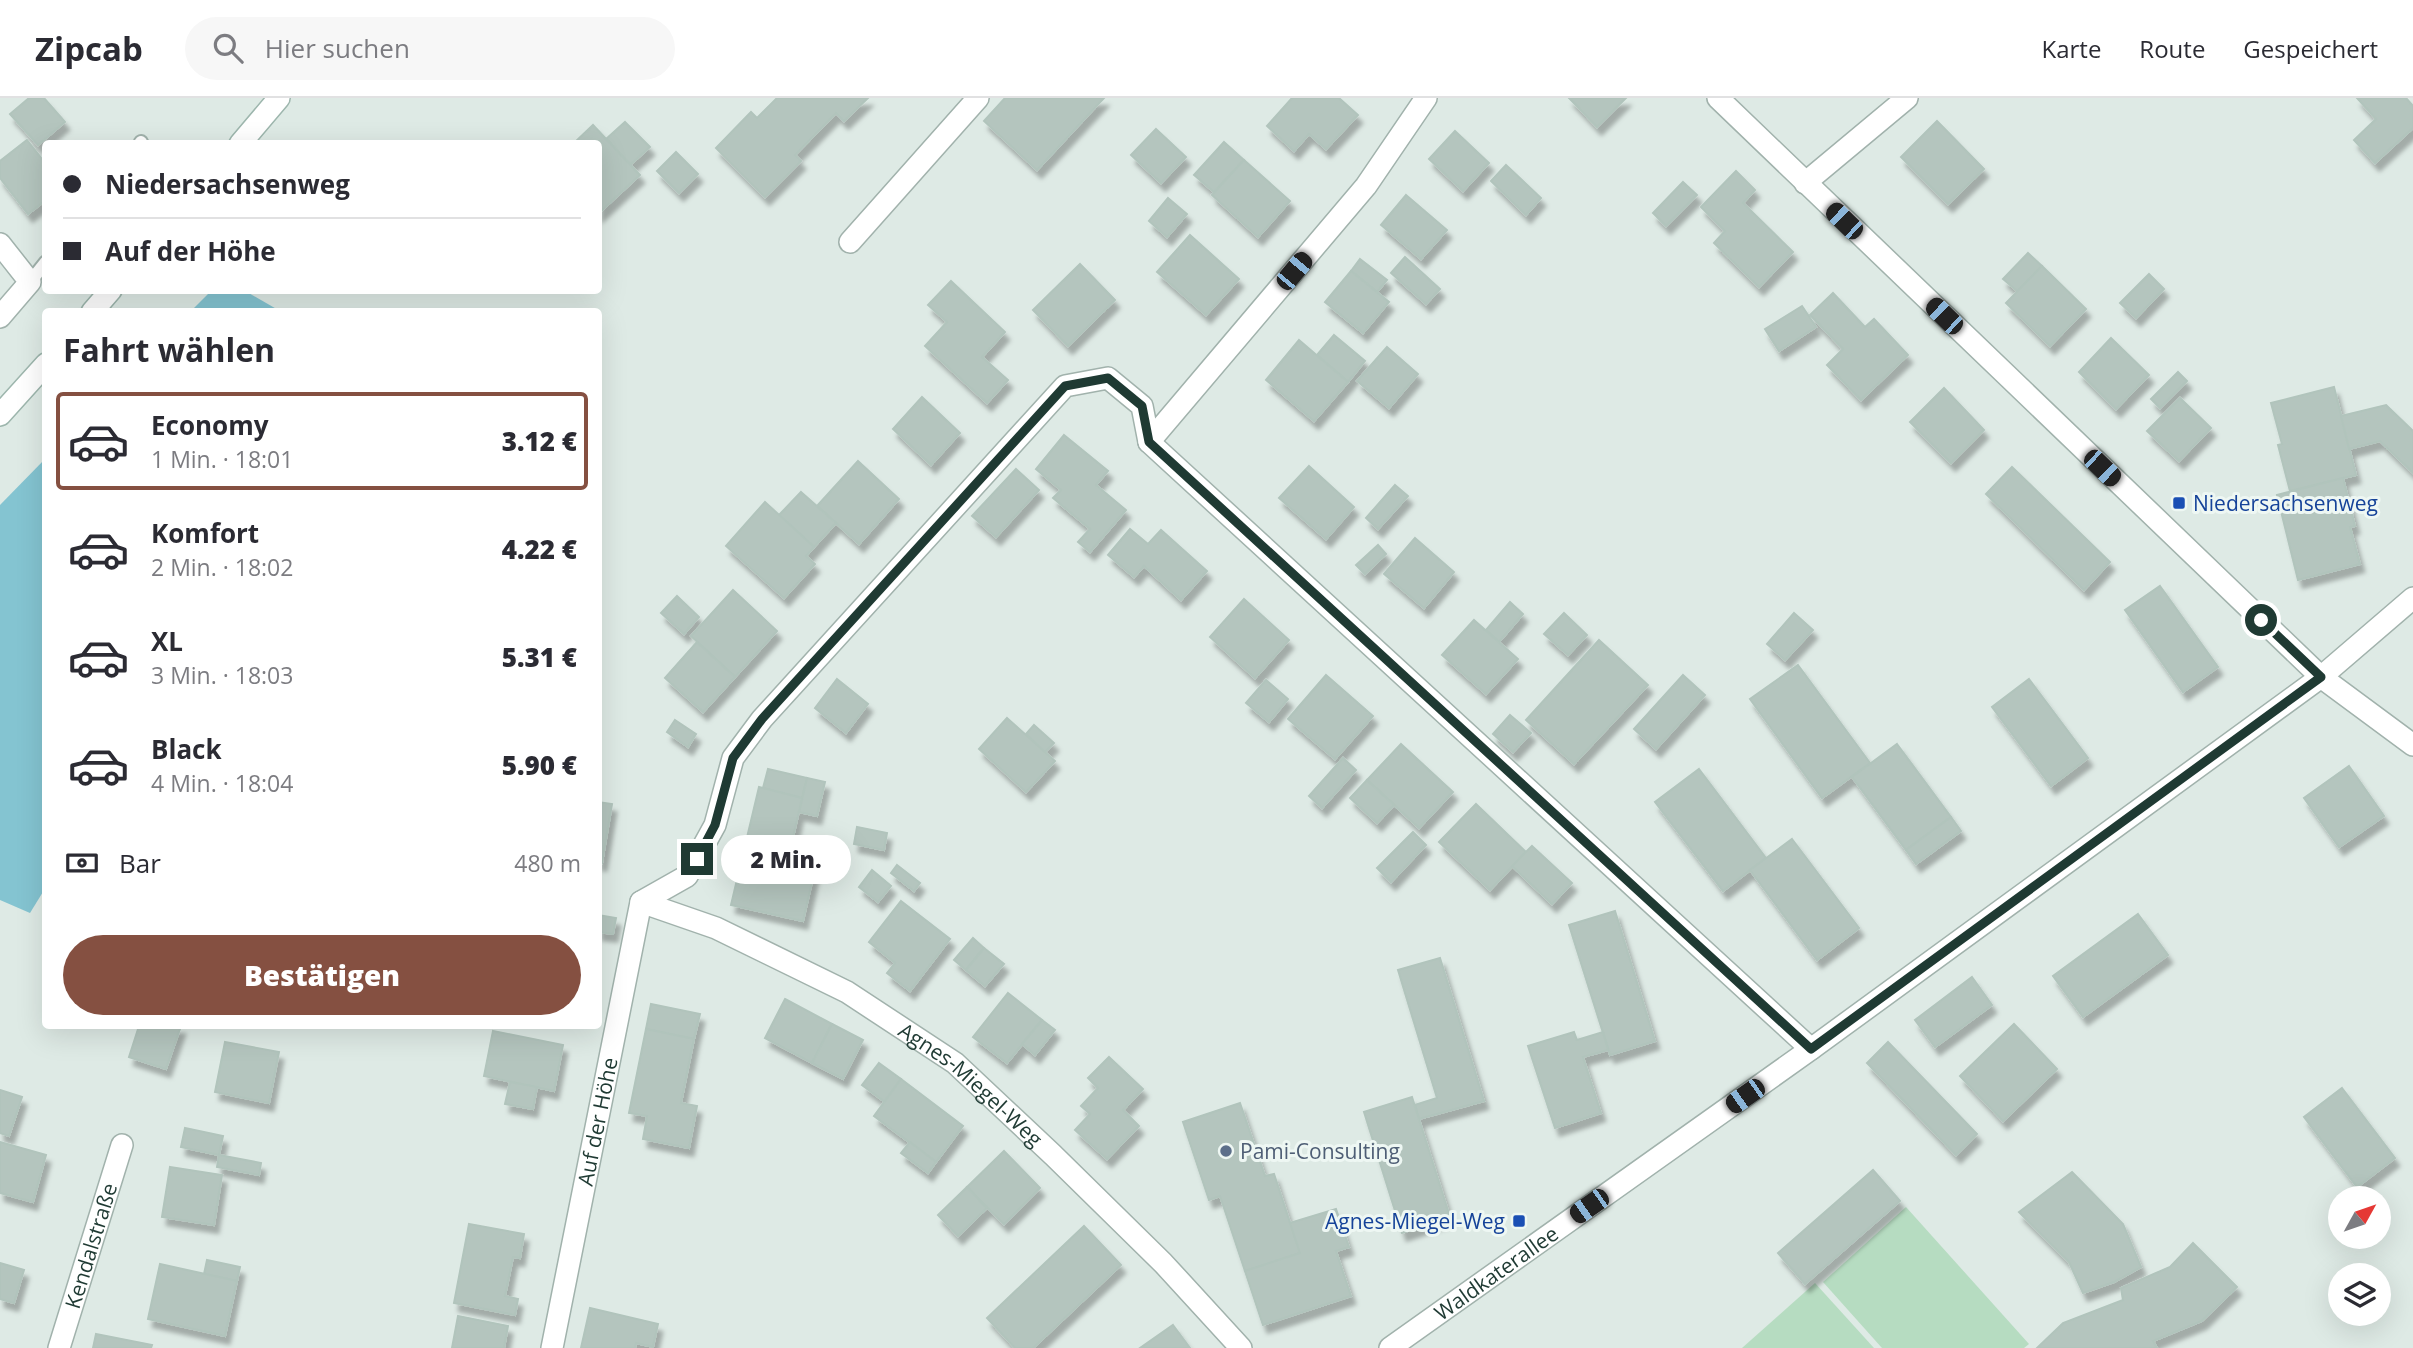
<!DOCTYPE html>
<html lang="de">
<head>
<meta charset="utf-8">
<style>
  :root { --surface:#fff; --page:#f7f7f7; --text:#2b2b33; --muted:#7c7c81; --line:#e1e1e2; --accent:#855041 }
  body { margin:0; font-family:"Open Sans",sans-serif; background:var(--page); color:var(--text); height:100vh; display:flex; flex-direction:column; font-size:26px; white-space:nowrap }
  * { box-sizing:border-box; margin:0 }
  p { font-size:23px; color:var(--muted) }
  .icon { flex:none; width:38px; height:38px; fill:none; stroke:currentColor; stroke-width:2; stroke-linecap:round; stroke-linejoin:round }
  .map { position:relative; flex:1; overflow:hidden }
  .sheet { position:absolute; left:42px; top:210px; width:560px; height:721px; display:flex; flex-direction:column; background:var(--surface); border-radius:7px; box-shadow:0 7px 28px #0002 }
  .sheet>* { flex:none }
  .banner { position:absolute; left:42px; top:42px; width:560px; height:154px; border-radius:7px; box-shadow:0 7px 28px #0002; display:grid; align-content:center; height:154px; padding:0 21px; background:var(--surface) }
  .needle { width:46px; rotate:50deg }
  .buttons { position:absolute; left:2328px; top:1088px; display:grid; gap:14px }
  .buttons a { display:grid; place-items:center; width:63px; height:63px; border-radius:50%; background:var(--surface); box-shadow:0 7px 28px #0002; font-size:35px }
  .end { position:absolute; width:32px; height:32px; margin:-16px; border:9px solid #1f3a33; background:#fff; box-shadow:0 0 0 4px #fff }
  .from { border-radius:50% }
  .bubble { position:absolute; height:49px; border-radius:24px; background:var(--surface); box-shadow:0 7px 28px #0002; font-size:23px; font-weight:800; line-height:49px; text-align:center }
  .car { position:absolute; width:21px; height:42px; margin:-21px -10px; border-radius:9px; box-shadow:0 0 5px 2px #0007; background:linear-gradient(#222 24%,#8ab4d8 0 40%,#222 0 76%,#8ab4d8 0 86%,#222 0) }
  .banner b { display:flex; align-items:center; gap:24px; height:66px; font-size:26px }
  .banner b+b { border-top:2px solid var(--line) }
  .banner i { width:18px; height:18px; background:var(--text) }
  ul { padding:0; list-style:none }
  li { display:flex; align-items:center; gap:21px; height:98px; margin:0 14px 10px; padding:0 7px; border:4px solid transparent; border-radius:7px }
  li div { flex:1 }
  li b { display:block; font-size:26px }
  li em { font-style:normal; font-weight:800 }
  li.selected { border-color:var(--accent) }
  li>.icon { width:63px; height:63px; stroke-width:1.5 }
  h2 { padding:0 21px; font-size:32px; line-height:84px }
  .pay { display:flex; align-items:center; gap:18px; height:77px; padding:0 21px; font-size:26px }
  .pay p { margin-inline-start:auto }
  .button { display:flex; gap:14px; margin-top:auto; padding:14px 21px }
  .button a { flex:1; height:80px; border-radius:42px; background:var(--accent); color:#fff; font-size:28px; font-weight:800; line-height:80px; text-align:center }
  header { display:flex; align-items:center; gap:42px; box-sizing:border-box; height:98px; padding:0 35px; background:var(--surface); border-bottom:2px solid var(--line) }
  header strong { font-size:33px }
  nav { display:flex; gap:38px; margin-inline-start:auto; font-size:24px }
  .search { width:490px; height:63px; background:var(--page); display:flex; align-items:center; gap:18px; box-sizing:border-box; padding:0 24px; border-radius:38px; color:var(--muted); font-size:26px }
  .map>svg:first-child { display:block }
</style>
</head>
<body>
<header>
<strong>Zipcab</strong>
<div class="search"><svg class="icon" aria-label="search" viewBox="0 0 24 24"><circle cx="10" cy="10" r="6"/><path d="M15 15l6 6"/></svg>Hier suchen</div>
<nav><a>Karte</a><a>Route</a><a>Gespeichert</a></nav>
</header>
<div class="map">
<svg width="2413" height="1250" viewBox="0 0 2413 1250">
  <defs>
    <filter id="shadow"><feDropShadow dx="4.5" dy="8" stdDeviation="2" flood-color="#0004"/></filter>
  </defs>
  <rect width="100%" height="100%" fill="#deeae5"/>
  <g fill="#b6dcc1">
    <polygon points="1906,1109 2029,1246 2024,1250 1882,1250 1823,1184"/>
    <polygon points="1815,1185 1874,1250 1742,1250"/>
  </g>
  <g fill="#84c4d1">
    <polygon points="212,192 247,194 280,213 191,213"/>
    <polygon points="45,361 46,789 30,815 0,802 0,407"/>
  </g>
  <g fill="#b4c5be" stroke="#b1c4bc" stroke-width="2" filter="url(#shadow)">
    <polygon points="29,0 44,0 65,24 38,47 10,16"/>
    <polygon points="777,0 868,0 844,23 836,15 795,57 801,63 765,99 716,50 751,14 757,20"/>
    <polygon points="1005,0 1104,0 1037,72 984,23"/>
    <polygon points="1292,0 1339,0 1358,17 1326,51 1309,36 1294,53 1267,28"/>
    <polygon points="1569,0 1626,0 1597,29"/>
    <polygon points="2357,0 2406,0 2413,8 2413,30 2375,65 2354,42 2376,21"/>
    <polygon points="1937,23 1984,71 1948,106 1901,59"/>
    <polygon points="625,24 650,49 630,67 606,41"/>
    <polygon points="593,27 640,77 598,116 598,46 573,46"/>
    <polygon points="1156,31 1186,59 1161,85 1131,57"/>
    <polygon points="1455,33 1489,65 1463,93 1429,61"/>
    <polygon points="27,42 46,66 46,102 28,116 0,80 0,63"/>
    <polygon points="1224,44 1244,62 1214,94 1194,77"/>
    <polygon points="676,54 698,76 679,95 657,73"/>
    <polygon points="1244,62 1290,103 1258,139 1212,97"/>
    <polygon points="1506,67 1541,100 1526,117 1491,83"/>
    <polygon points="1736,73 1755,92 1743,105 1793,154 1759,189 1714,145 1725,133 1701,109"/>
    <polygon points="1683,84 1697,97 1666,128 1653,115"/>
    <polygon points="1406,97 1447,132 1421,161 1381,127"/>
    <polygon points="1168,100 1187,116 1167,139 1149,123"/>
    <polygon points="1190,137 1239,181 1206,217 1157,174"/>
    <polygon points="2028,155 2042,168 2017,193 2003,181"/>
    <polygon points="1405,159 1440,191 1426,206 1391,175"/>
    <polygon points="1360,161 1387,182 1377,194 1351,173"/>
    <polygon points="1080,166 1115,202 1068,248 1033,212"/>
    <polygon points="2042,168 2086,211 2050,248 2006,205"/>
    <polygon points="1351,173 1389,204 1363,235 1325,204"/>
    <polygon points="2149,176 2164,191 2136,220 2120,205"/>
    <polygon points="951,183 1005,234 982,259 1008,282 987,305 925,248 947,224 928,207"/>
    <polygon points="1833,195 1865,229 1874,221 1908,257 1861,302 1827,267 1843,251 1810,217"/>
    <polygon points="1802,208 1816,229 1779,253 1765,231"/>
    <polygon points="1334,237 1365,263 1348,284 1317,257"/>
    <polygon points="2111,240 2149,277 2116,311 2079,274"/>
    <polygon points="1299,242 1348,284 1314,323 1266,282"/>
    <polygon points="1387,249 1418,276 1389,310 1357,283"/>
    <polygon points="2178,274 2187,283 2160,310 2151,301"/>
    <polygon points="2334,289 2356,377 2290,393 2278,347 2282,346 2271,305"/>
    <polygon points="1944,290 1984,332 1951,365 1910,324"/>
    <polygon points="922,299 960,335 931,367 893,331"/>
    <polygon points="2180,300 2211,330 2179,363 2147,333"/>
    <polygon points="2386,307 2413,333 2413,375 2380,343 2349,351 2341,318"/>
    <polygon points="1064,337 1108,373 1096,387 1126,412 1090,454 1078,444 1090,431 1053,400 1061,392 1036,371"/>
    <polygon points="858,363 899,401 859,446 817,408"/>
    <polygon points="1309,368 1354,409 1326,441 1279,400"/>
    <polygon points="2012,369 2110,464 2084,492 1986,396"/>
    <polygon points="1016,371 1039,392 996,439 972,418"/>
    <polygon points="2343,380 2355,428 2350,429 2360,466 2298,482 2277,397"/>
    <polygon points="1395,387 1408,398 1378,431 1366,420"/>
    <polygon points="801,394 836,425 814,449 779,417"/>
    <polygon points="765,404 814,449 806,458 815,466 784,500 726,448"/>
    <polygon points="1130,431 1148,446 1161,432 1207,473 1181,502 1144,468 1134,479 1108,457"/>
    <polygon points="1415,440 1454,474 1424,510 1384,476"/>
    <polygon points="1378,447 1386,456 1365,476 1356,467"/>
    <polygon points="2160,488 2218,569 2183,594 2125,512"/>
    <polygon points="733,492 777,533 735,579 691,538"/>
    <polygon points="677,498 699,519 684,536 661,515"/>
    <polygon points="1244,501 1289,542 1255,580 1210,539"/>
    <polygon points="1510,504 1523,516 1499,544 1486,532"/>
    <polygon points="1564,515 1587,537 1568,557 1544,536"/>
    <polygon points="1794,515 1813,532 1785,562 1767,546"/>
    <polygon points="1474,522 1518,561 1486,596 1442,557"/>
    <polygon points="1599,542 1648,587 1574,666 1526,622"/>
    <polygon points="697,544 735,579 703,614 665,580"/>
    <polygon points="1798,567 1870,665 1822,700 1750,601"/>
    <polygon points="1326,577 1373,618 1335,661 1288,621"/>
    <polygon points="1683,577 1705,597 1656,651 1634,631"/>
    <polygon points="837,581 868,606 846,635 815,610"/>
    <polygon points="2029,581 2088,660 2051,688 1992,609"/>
    <polygon points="1266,582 1288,601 1269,624 1246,605"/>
    <polygon points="1510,617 1531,635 1513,654 1493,636"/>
    <polygon points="1007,620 1055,663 1026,694 979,651"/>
    <polygon points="675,622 696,636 688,649 667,634"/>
    <polygon points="1034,627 1054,645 1045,654 1026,636"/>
    <polygon points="1401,646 1453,694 1419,730 1367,682"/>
    <polygon points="1897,646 1951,719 1906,752 1852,679"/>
    <polygon points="1343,660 1356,672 1322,710 1309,698"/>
    <polygon points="2349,668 2384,718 2339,749 2304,700"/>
    <polygon points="768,671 807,680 802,700 763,690"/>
    <polygon points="1699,671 1766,760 1723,793 1655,704"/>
    <polygon points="807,680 825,684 817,718 799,714"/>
    <polygon points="1367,682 1394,707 1377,725 1350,700"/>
    <polygon points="759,689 802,700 784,779 740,769"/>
    <polygon points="598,704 612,706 602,765 598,764"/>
    <polygon points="1476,706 1526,754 1490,792 1439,744"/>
    <polygon points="1951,719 1961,733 1916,766 1906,752"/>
    <polygon points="857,729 887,735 884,752 854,746"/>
    <polygon points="1413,734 1426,747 1391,784 1377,770"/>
    <polygon points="1792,741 1859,830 1817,862 1750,772"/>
    <polygon points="1532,748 1572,785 1552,806 1512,768"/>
    <polygon points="789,756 817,762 803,823 731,807 740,769 784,779"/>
    <polygon points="897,767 920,785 914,793 891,775"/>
    <polygon points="872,772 891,788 878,804 859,789"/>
    <polygon points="901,803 950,841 910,893 887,875 895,865 869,844"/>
    <polygon points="1615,813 1655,943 1610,957 1569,827"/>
    <polygon points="2138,816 2168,857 2083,919 2053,878"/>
    <polygon points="598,817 616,820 613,836 598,834"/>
    <polygon points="973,840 984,850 966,872 954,862"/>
    <polygon points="984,850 1004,866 985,888 966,872"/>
    <polygon points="1440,860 1484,1003 1419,1021 1415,1007 1437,1000 1398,872"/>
    <polygon points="1972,879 1992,907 1935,949 1915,922"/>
    <polygon points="1008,895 1042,922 1007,965 973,939"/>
    <polygon points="785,901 832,926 812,965 765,940"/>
    <polygon points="651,906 700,916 694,941 646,931"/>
    <polygon points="1042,922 1055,932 1035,957 1022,946"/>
    <polygon points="832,926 863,942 843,981 812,965"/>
    <polygon points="2014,926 2057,971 2003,1023 1960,978"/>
    <polygon points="139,928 181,928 166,971 129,959"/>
    <polygon points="646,931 694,941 681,1005 697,1008 689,1050 643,1041 647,1018 629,1015"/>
    <polygon points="493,933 563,947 554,993 484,978"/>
    <polygon points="1574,934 1577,942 1603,934 1608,952 1583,959 1601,1015 1555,1030 1528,948"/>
    <polygon points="225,944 279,954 269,1005 215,994"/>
    <polygon points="1888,944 1977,1036 1956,1057 1867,965"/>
    <polygon points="1109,959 1143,991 1123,1012 1139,1028 1107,1061 1075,1032 1090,1016 1081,1008 1098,990 1088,980"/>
    <polygon points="879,965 901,981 885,1004 862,987"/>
    <polygon points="901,981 963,1028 936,1064 874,1018"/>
    <polygon points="510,984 537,989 533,1011 505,1006"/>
    <polygon points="2342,990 2395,1060 2357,1089 2304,1019"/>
    <polygon points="0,992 22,999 9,1038 0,1035"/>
    <polygon points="1412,999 1450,1119 1402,1135 1364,1014"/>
    <polygon points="1240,1005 1265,1078 1274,1076 1300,1155 1245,1173 1220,1098 1209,1102 1183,1024"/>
    <polygon points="185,1030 223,1038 219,1057 181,1049"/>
    <polygon points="0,1044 46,1057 33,1104 0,1095"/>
    <polygon points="910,1044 936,1064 928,1075 901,1055"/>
    <polygon points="1004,1053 1040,1090 1004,1126 967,1089"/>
    <polygon points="219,1057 261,1065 259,1077 217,1069"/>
    <polygon points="170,1069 222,1077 214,1127 162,1119"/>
    <polygon points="1873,1072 1900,1103 1805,1186 1778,1155"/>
    <polygon points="2072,1074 2123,1126 2141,1169 2114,1184 2083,1195 2069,1164 2019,1114"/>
    <polygon points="967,1089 987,1110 958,1138 938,1117"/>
    <polygon points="1336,1111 1349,1149 1336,1153 1351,1198 1263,1227 1245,1173 1300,1155 1290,1125"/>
    <polygon points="469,1126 524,1136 520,1160 513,1159 505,1198 518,1201 515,1217 454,1205"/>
    <polygon points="1084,1128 1121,1167 1033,1250 1015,1250 987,1220"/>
    <polygon points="2193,1145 2237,1189 2202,1223 2153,1243 2157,1250 2037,1250 2063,1225 2123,1202 2121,1190 2170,1169"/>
    <polygon points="207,1162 240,1169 237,1183 204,1176"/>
    <polygon points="0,1165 24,1172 14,1205 0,1201"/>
    <polygon points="160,1166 237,1183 225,1238 148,1221"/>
    <polygon points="590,1210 658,1226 653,1249 636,1245 635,1250 581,1250"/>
    <polygon points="458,1218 508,1228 504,1250 452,1250"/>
    <polygon points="1173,1227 1190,1250 1140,1250"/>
    <polygon points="96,1236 152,1247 151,1250 93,1250"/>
  </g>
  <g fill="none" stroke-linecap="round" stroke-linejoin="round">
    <defs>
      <g id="lane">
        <polyline points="140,46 141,44"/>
        <polyline points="30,184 46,164"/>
      </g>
      <g id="street">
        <polyline points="1718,0 2321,579 2413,647"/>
        <polyline points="1805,85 1907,0"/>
        <polyline points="850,144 978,0"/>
        <polyline points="0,146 30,184 0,219"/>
        <polyline points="1149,344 1366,88 1426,0"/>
        <path id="s1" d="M641,804L716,830L847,894L955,965L1053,1057L1163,1165L1241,1250"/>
        <path id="s2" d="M59,1250L122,1047"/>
        <path id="s3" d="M552,1250L641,804L687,778L715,727L733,660L762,621L1065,288L1108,280L1142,308L1149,344L1811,951"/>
        <path id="s4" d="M1390,1250L1811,951L2321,579L2413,500"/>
      </g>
      <g id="secondary">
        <polyline points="240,46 279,0"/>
        <polyline points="92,214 111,192"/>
        <polyline points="0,317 46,266"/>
      </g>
    </defs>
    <use href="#lane" stroke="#a1b2ac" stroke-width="16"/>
    <use href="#street" stroke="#a1b2ac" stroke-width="24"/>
    <use href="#secondary" stroke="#9db6ad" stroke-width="24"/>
    <use href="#lane" stroke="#fff" stroke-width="12"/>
    <use href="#street" stroke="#fff" stroke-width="21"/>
    <use href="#secondary" stroke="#fff" stroke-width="21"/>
  </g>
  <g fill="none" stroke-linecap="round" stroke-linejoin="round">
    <polyline stroke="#1f3a33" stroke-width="9" points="697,761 715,727 733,660 762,621 1065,288 1108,280 1142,308 1149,344 1811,951 2321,579 2261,522"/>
  </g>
  <g fill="#1a4fb4" stroke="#eef7f3" stroke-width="2.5">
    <rect x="2172" y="398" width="14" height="14" rx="3.5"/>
    <rect x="1512" y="1116" width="14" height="14" rx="3.5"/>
  </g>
  <circle fill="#5c6f8a" stroke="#eef7f3" stroke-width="2.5" cx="1226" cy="1053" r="7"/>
  <g text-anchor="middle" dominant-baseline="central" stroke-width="6" stroke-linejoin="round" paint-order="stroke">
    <g font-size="21" fill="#164399" stroke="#eef7f3" text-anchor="start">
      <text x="2193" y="405">Niedersachsenweg</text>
      <text x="1505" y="1123" text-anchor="end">Agnes-Miegel-Weg</text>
    </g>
    <g font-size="21" fill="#1f3a33" stroke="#eef7f3">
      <text stroke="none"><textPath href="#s1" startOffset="380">Agnes-Miegel-Weg</textPath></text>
      <text stroke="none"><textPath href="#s3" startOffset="231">Auf der Höhe</textPath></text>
      <text stroke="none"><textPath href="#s2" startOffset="107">Kendalstraße</textPath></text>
      <text stroke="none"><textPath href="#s4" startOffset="130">Waldkaterallee</textPath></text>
    </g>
    <g font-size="21" fill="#4e5e75" stroke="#eef7f3" text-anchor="start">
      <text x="1240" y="1053">Pami-Consulting</text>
    </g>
  </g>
</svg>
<div class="buttons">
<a><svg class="needle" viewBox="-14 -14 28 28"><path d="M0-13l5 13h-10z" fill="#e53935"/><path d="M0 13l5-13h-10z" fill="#7c7c81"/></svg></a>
<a><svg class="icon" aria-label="layers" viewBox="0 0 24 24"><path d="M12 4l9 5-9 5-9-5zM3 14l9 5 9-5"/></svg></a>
</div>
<i class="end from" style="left:2261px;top:522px"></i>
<i class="end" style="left:697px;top:761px"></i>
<div class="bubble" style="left:721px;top:737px;width:130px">2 Min.</div>
<i class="car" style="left:1844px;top:123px;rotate:314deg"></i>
<i class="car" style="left:1294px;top:173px;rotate:40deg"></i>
<i class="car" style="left:1944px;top:218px;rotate:314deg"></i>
<i class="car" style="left:2102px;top:370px;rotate:134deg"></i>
<i class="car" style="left:1745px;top:998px;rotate:235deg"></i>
<i class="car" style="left:1589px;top:1108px;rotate:235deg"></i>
<div class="banner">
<b><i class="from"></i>Niedersachsenweg</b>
<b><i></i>Auf der Höhe</b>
</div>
<section class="sheet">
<h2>Fahrt wählen</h2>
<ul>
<li class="selected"><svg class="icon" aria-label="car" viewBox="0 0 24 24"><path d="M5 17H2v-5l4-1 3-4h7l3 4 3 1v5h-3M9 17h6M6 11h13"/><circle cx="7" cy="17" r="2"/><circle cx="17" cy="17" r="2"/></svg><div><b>Economy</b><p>1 Min. · 18:01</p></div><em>3.12 €</em></li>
<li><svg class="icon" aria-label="car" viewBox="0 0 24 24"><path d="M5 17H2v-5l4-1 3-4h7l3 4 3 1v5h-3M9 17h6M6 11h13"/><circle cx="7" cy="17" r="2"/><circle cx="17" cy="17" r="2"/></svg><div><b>Komfort</b><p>2 Min. · 18:02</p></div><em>4.22 €</em></li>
<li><svg class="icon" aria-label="car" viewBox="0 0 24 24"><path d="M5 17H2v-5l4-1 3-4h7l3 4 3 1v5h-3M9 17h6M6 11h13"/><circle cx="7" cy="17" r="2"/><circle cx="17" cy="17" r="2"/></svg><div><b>XL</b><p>3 Min. · 18:03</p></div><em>5.31 €</em></li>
<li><svg class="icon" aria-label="car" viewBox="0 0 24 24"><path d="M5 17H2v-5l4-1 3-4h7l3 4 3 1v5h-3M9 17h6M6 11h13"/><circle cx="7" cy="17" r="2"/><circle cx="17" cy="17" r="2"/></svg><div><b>Black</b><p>4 Min. · 18:04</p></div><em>5.90 €</em></li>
</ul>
<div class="pay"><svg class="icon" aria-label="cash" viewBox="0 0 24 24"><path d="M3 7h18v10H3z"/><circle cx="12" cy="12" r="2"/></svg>Bar<p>480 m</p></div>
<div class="button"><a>Bestätigen</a></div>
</section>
</div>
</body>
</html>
